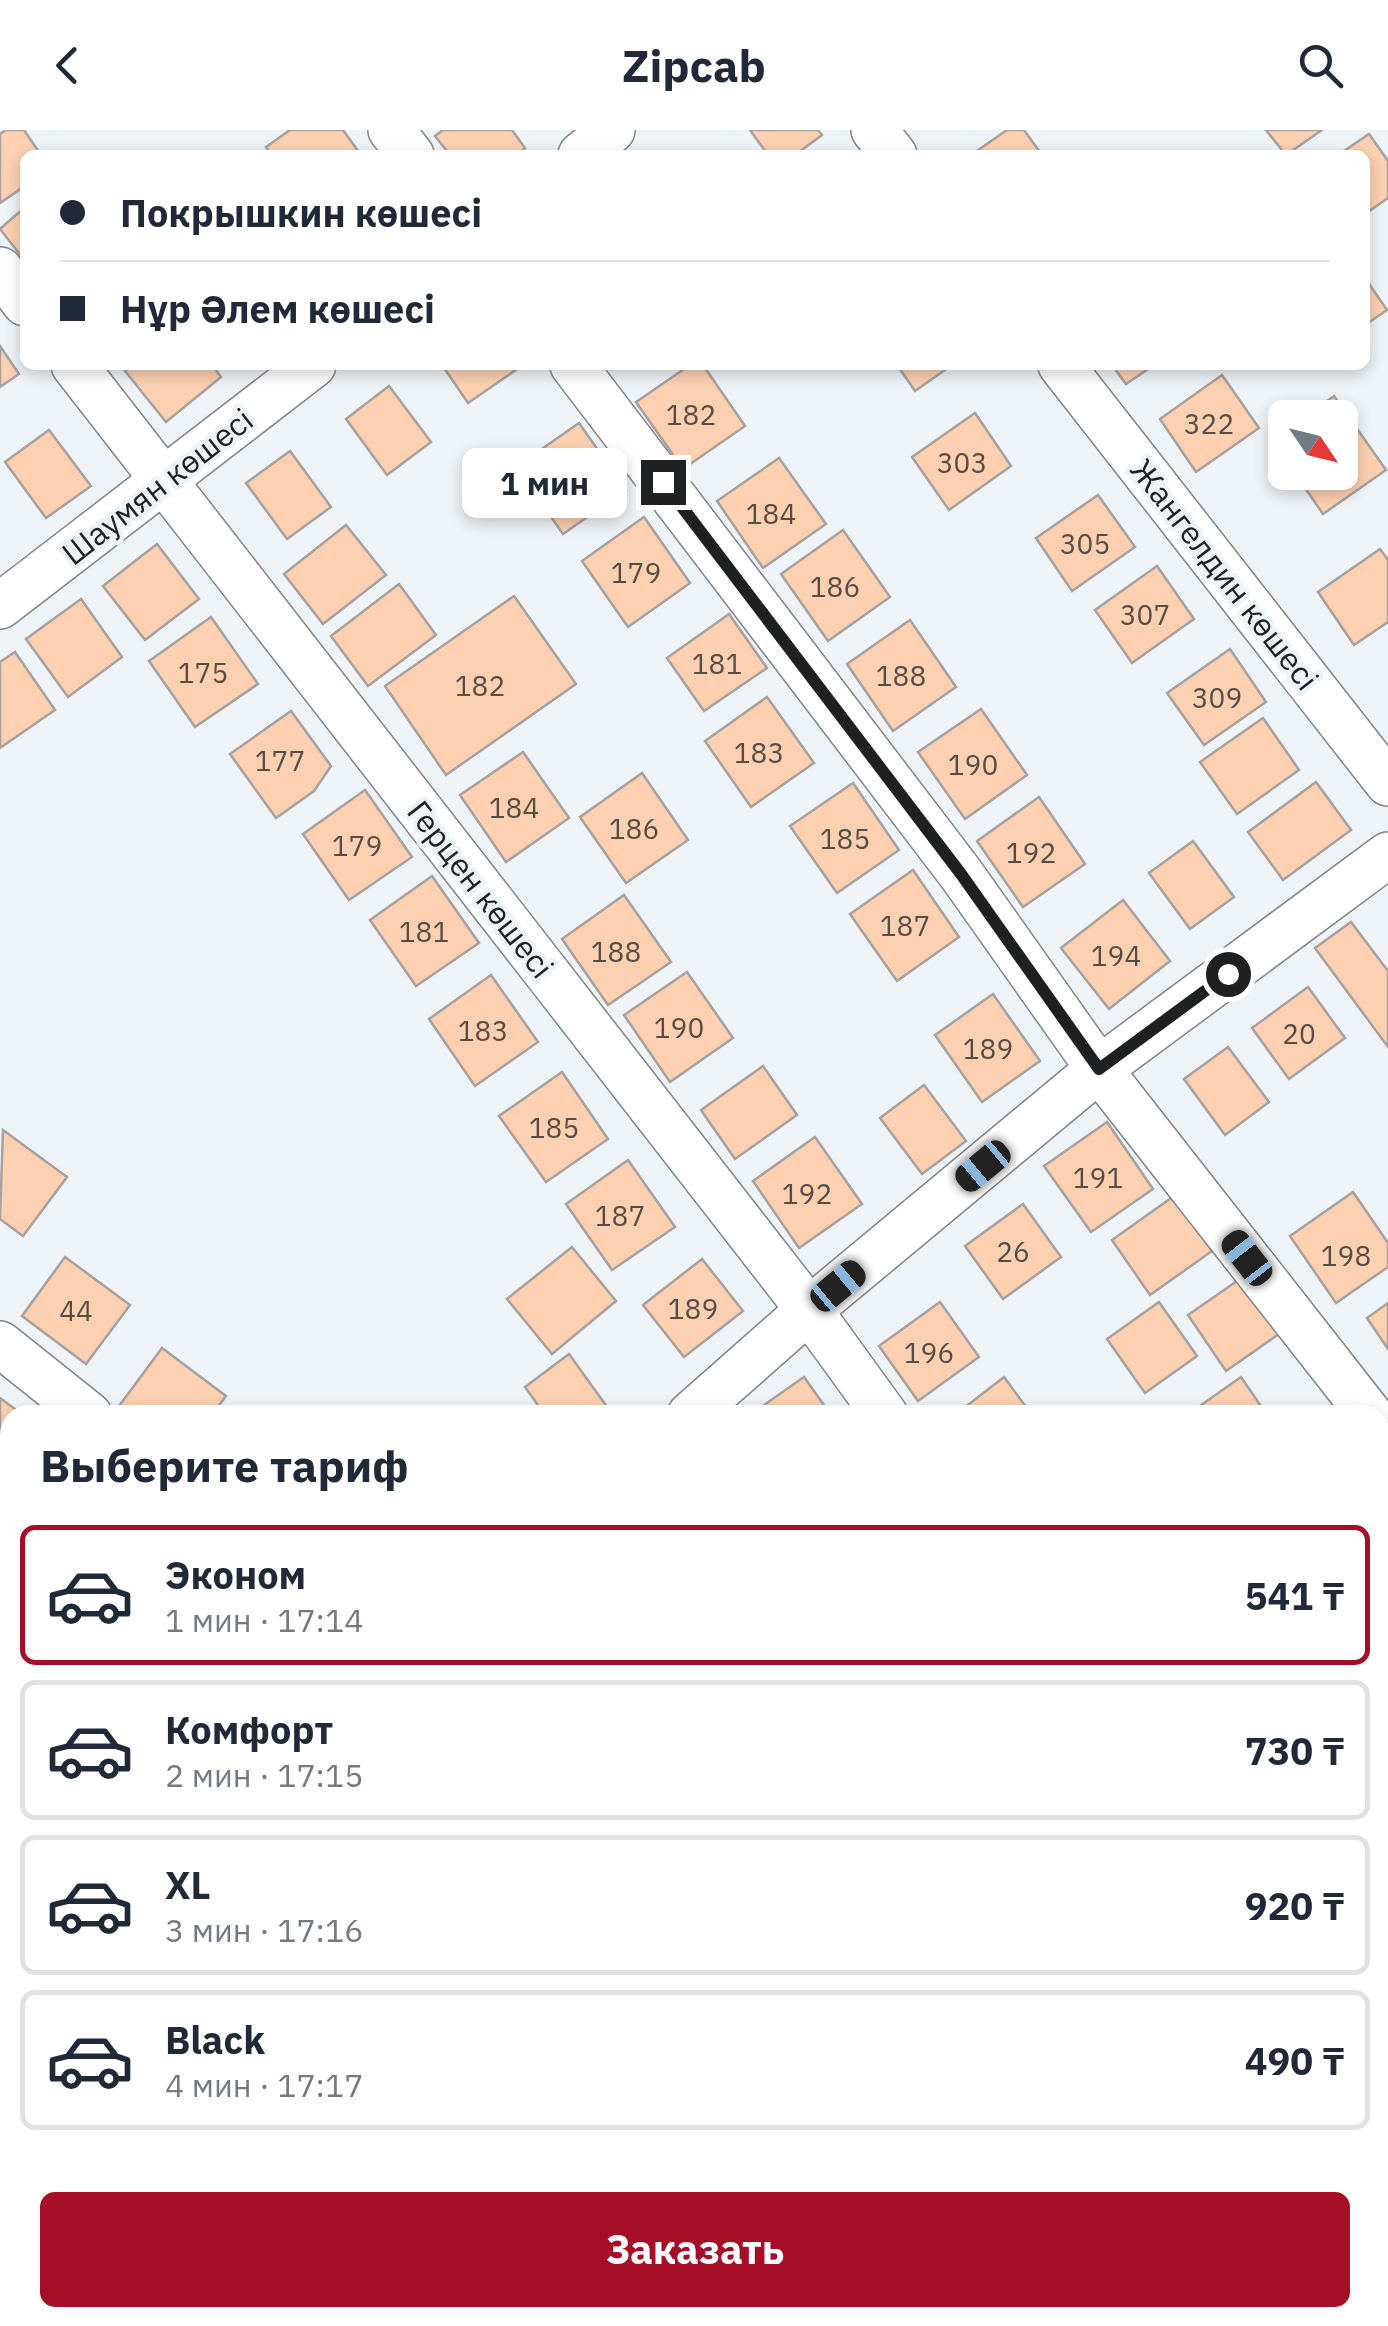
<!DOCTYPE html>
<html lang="ru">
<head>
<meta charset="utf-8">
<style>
  :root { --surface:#fff; --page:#f2f2f3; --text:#1f2937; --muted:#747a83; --line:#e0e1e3; --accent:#a60d26 }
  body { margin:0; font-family:"IBM Plex Sans",sans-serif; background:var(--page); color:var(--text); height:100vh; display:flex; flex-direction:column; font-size:38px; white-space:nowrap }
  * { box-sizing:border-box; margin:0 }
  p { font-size:32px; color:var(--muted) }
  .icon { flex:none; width:55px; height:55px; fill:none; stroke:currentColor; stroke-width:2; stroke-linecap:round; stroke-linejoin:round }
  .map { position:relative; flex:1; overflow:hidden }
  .panel { position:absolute; left:0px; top:1275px; width:1390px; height:922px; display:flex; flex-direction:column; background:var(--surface); border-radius:30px 30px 0 0; box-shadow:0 5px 15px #0003 }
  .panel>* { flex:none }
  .hud { position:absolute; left:20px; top:20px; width:1350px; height:220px; border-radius:15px; box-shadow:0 5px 15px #0003; display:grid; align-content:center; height:220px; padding:0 40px; background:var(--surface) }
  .needle { width:65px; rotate:125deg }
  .tools { position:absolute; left:1268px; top:270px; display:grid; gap:20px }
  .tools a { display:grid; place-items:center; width:90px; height:90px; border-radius:15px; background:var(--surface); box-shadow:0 5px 15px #0003; font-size:50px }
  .end { position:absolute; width:45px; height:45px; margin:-22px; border:12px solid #1f2022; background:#fff; box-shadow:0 0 0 5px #fff }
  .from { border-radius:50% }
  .bubble { position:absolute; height:70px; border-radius:15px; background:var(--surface); box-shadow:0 5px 15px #0003; font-size:32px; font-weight:700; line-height:70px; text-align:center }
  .car { position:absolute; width:30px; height:60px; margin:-30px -15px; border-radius:12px; box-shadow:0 0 8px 2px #0007; background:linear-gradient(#222 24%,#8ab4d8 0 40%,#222 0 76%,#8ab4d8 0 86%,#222 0) }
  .hud b { display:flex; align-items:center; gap:35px; height:95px; font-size:38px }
  .hud b+b { border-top:2px solid var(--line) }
  .hud i { width:25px; height:25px; background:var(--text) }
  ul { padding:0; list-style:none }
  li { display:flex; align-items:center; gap:30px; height:140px; margin:0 20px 15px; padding:0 20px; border:5px solid var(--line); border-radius:15px }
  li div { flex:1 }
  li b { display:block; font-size:38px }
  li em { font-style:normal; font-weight:700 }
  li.selected { border-color:var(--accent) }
  li>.icon { width:90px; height:90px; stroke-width:1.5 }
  h2 { padding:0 40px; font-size:45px; line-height:120px }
  .primary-button { display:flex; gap:20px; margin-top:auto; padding:20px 40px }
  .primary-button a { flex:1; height:115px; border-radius:15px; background:var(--accent); color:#fff; font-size:40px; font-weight:700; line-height:115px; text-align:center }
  header { display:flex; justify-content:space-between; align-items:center; height:130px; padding:0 40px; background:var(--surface); font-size:45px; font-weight:700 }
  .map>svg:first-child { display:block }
</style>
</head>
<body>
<header><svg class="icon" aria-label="back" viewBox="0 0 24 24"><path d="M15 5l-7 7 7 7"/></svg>Zipcab<svg class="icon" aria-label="search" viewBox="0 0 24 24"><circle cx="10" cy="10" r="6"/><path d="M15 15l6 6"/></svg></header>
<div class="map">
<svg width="1388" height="2196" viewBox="0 0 1388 2196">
  <rect width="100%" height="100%" fill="#eef3f7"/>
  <g fill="#fcd0b1" stroke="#a6a19e" stroke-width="2.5">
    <polygon points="6,0 24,0 41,25 25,25 25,56 0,73 0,4"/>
    <polygon points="290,0 343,0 361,25 271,25 266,17"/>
    <polygon points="443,0 512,0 525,18 517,25 450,25 435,6"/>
    <polygon points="750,0 818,0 822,5 795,25 768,25"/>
    <polygon points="1007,0 1024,0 1042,25 971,25"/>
    <polygon points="1266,0 1322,0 1286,25"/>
    <polygon points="1369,4 1388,31 1388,68 1365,84 1365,25 1338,25"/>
    <polygon points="25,77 25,131 0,99"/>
    <polygon points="1365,148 1387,180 1365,195"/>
    <polygon points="0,216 19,244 0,257"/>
    <polygon points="132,235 212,235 221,247 166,292 125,241"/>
    <polygon points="442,235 523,235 468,273"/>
    <polygon points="690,235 703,235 745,296 683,339 636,272"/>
    <polygon points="897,235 952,235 915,261"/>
    <polygon points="1112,235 1154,235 1126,254"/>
    <polygon points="1222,245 1259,298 1196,342 1160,289"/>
    <polygon points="389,256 431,312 387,345 346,289"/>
    <polygon points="1334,266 1386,340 1323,384 1294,342 1340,342 1340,288 1303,288"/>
    <polygon points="975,283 1011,336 949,380 912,327"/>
    <polygon points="579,293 626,360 563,404 516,337"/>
    <polygon points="49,300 91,356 46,388 5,332"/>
    <polygon points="290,321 331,377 287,409 246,353"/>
    <polygon points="779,328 826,394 763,438 717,371"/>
    <polygon points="1098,365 1135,417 1072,461 1036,408"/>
    <polygon points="644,387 690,453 628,497 582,431"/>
    <polygon points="346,395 386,445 323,494 284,444"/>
    <polygon points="843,400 890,467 828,511 781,444"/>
    <polygon points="157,414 199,469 145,510 103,456"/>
    <polygon points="1380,419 1388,430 1388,492 1354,515 1318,462"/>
    <polygon points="1157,436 1194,489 1132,533 1095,480"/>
    <polygon points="399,454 436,505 368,556 331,506"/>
    <polygon points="514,466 576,554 446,645 385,556"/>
    <polygon points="81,469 122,527 68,567 26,509"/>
    <polygon points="729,484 767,538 704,581 667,528"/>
    <polygon points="211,487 258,554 195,597 149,531"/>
    <polygon points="910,490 956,557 893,601 847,534"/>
    <polygon points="1230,519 1266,572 1204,615 1167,563"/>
    <polygon points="15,522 55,580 0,618 0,532"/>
    <polygon points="767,567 814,633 751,677 705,611"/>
    <polygon points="981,579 1027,645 965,689 918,622"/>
    <polygon points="291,581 331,636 314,661 276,688 230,624"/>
    <polygon points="1263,588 1299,640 1237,684 1200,632"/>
    <polygon points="523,622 569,688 506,732 460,665"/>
    <polygon points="642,643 688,710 626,753 580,687"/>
    <polygon points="1316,652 1351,700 1283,750 1248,702"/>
    <polygon points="853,653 899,720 837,763 790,696"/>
    <polygon points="365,660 412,727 349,770 303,704"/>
    <polygon points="1039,667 1085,734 1023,777 977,711"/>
    <polygon points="1193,711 1234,767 1190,799 1149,743"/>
    <polygon points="913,740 959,807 897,851 850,784"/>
    <polygon points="432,746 479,813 416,856 370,790"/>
    <polygon points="624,765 671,832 608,875 562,809"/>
    <polygon points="1123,770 1170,831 1109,879 1061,818"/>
    <polygon points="1351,792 1388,841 1388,917 1315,818"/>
    <polygon points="687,842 733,908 670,952 624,885"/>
    <polygon points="491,845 538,912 475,956 429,889"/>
    <polygon points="1308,857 1345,908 1289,949 1252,898"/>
    <polygon points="993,864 1040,931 982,972 935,905"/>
    <polygon points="1228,917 1269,972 1225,1005 1184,949"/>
    <polygon points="763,936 797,985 735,1029 701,980"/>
    <polygon points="562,942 608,1009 546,1052 499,986"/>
    <polygon points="924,955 966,1011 922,1044 880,988"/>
    <polygon points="1107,992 1153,1059 1091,1102 1044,1036"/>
    <polygon points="3,1000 67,1047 23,1106 0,1089"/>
    <polygon points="815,1007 862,1074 799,1118 753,1051"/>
    <polygon points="628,1030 675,1097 612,1140 566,1074"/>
    <polygon points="1353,1062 1388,1113 1388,1137 1336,1173 1290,1106"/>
    <polygon points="1174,1066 1212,1121 1150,1165 1112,1110"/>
    <polygon points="1023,1074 1061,1127 1003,1169 965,1116"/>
    <polygon points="572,1117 616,1171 552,1224 507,1169"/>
    <polygon points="65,1127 130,1175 86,1234 22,1186"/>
    <polygon points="702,1129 743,1181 684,1227 643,1175"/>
    <polygon points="1250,1142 1289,1197 1226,1241 1188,1185"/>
    <polygon points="940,1172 979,1227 918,1271 879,1216"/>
    <polygon points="1159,1172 1197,1226 1145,1263 1107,1209"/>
    <polygon points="1388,1173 1388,1219 1367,1188"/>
    <polygon points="162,1218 226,1266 212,1285 130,1285 119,1276"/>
    <polygon points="569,1224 610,1281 604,1285 545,1285 525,1257"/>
    <polygon points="804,1247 831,1285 750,1285 774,1268"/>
    <polygon points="1004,1247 1032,1285 955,1285"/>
    <polygon points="1241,1247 1267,1285 1187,1285"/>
    <polygon points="0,1268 23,1285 10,1285 10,1367 0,1359"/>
    <polygon points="1388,1396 1388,1489 1380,1478 1380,1402"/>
    <polygon points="1380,1578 1388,1585 1388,1606 1380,1615"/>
    <polygon points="1388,1634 1388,1686 1380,1679 1380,1643"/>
    <polygon points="1,1692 10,1699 9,1772 0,1766"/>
    <polygon points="1380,1774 1388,1780 1388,1857 1380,1867"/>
    <polygon points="1380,2021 1388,2027 1388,2108 1380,2103"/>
    <polygon points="6,2102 10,2106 10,2185 0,2176 0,2108"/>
    <polygon points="238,2188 318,2188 312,2196 231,2196"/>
    <polygon points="409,2188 475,2188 487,2196 403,2196"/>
    <polygon points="1100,2188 1153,2188 1165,2196 1094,2196"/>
  </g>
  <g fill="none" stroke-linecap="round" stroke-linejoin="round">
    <defs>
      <g id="minor">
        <polyline points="391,0 411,25"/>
        <polyline points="874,0 894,25"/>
        <polyline points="581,25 612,0"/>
        <polyline points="0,140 25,173"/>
        <polyline points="74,235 809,1180 885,1285"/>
        <polyline points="573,235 961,744 1099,939 1370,1285"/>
        <polyline points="1061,235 1388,653"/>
        <polyline points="0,476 313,235"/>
        <polyline points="0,1214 89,1285"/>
        <polyline points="690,1285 809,1180 1099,939 1388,725"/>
        <polyline points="0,1645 10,1652"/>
        <polyline points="1380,1736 1388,1742"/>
        <polyline points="0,2034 10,2022"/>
        <polyline points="1206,2188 1216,2196"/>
        <polyline points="350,2196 356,2188"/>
      </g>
    </defs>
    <use href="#minor" stroke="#808488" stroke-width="48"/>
    <use href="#minor" stroke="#fff" stroke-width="45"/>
  </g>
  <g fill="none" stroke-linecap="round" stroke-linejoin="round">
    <polyline stroke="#1f2022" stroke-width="12" points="663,352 961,744 1099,939 1228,844"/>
  </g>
  <g text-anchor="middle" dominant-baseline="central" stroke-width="9" stroke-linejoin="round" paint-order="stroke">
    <g font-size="28" fill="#564c46">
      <text x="691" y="284">182</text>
      <text x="1209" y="293">322</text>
      <text x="962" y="332">303</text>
      <text x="771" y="383">184</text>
      <text x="1085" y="413">305</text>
      <text x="636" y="442">179</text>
      <text x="835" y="456">186</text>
      <text x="1145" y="484">307</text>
      <text x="717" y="533">181</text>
      <text x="203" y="542">175</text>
      <text x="901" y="545">188</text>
      <text x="480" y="555">182</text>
      <text x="1217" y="567">309</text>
      <text x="759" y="622">183</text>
      <text x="280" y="630">177</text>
      <text x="973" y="634">190</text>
      <text x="514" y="677">184</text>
      <text x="634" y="698">186</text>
      <text x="845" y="708">185</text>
      <text x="357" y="715">179</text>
      <text x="1031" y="722">192</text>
      <text x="905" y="795">187</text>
      <text x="424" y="801">181</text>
      <text x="616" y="821">188</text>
      <text x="1116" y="825">194</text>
      <text x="679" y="897">190</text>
      <text x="483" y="900">183</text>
      <text x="1299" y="903">20</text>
      <text x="988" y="918">189</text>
      <text x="554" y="997">185</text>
      <text x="1098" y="1047">191</text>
      <text x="807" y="1063">192</text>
      <text x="620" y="1085">187</text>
      <text x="1013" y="1121">26</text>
      <text x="1346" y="1125">198</text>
      <text x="693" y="1178">189</text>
      <text x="76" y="1180">44</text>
      <text x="929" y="1222">196</text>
    </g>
    <g font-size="32" fill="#1f2022" stroke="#eef3f7">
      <text transform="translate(157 356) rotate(-38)">Шаумян көшесі</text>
      <text transform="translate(1225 444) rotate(52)">Жангелдин көшесі</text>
      <text transform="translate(481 759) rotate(52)">Герцен көшесі</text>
    </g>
  </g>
</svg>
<div class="tools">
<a><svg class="needle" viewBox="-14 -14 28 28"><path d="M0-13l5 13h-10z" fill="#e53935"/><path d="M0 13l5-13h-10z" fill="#747a83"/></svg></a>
</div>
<i class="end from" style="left:1228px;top:844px"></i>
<i class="end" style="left:663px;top:352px"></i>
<div class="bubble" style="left:462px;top:318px;width:165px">1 мин</div>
<i class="car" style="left:983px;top:1036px;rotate:230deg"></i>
<i class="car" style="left:1247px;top:1128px;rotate:322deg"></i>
<i class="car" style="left:838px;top:1156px;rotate:50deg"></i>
<div class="hud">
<b><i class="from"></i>Покрышкин көшесі</b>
<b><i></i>Нұр Әлем көшесі</b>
</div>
<section class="panel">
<h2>Выберите тариф</h2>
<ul>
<li class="selected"><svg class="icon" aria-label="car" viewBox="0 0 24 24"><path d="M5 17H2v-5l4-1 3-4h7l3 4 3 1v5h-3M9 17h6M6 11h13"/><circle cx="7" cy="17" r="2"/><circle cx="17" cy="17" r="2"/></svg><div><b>Эконом</b><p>1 мин · 17:14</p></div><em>541 ₸</em></li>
<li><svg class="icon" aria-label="car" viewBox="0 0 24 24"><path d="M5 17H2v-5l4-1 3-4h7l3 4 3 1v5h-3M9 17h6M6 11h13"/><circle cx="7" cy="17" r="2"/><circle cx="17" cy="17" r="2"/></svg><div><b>Комфорт</b><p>2 мин · 17:15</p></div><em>730 ₸</em></li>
<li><svg class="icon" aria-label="car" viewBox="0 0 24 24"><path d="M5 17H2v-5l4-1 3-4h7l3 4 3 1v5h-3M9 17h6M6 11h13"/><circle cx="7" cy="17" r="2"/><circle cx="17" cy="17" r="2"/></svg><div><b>XL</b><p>3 мин · 17:16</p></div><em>920 ₸</em></li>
<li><svg class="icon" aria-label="car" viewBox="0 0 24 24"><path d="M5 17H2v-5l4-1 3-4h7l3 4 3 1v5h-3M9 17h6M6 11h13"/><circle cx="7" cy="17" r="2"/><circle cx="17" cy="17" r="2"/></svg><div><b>Black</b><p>4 мин · 17:17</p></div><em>490 ₸</em></li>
</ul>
<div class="primary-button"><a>Заказать</a></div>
</section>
</div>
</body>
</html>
